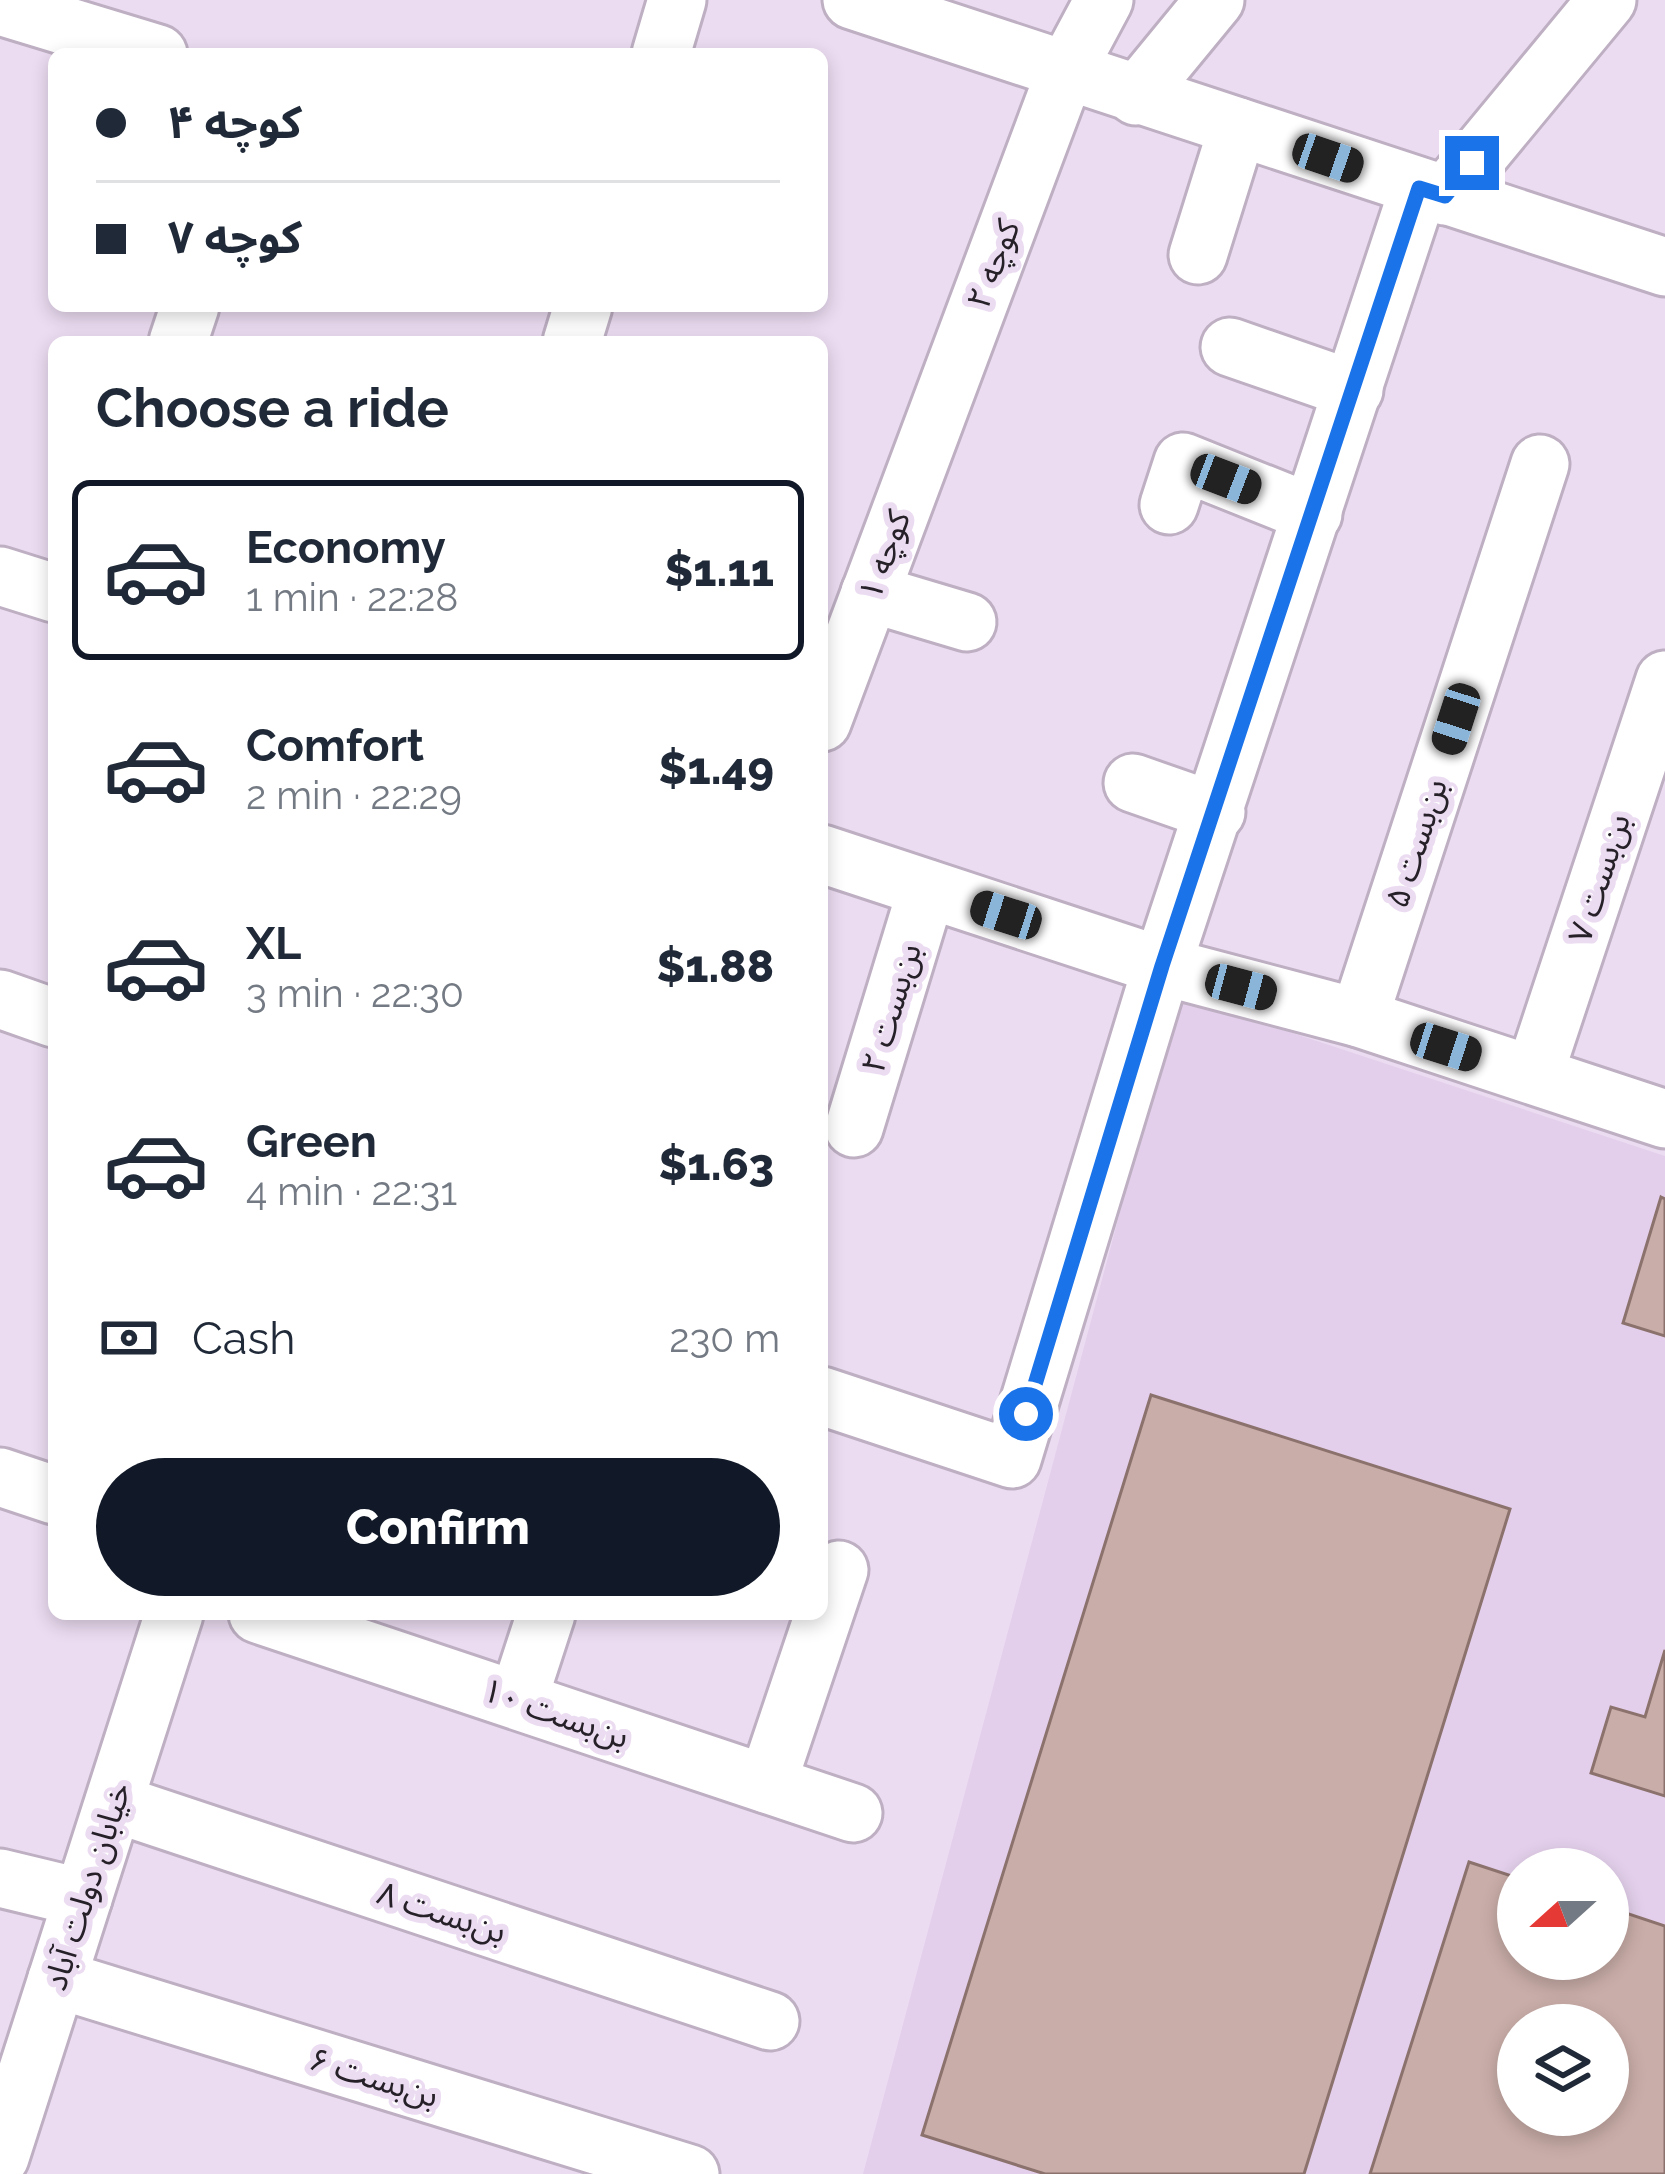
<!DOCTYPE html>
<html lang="en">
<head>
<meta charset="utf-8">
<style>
  :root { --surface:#fff; --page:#f6f6f7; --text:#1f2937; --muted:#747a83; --line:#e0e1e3; --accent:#111827 }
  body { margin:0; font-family:Raleway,"Noto Sans Arabic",sans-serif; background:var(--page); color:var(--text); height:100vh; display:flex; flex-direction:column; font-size:45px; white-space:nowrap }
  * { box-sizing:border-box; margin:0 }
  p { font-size:39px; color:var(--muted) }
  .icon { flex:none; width:66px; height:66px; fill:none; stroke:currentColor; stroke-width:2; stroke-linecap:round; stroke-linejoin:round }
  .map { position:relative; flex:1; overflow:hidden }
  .side { position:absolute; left:48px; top:336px; width:780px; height:1284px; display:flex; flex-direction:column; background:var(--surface); border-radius:18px; box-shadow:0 6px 18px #0003 }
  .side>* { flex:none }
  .hud { position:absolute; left:48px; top:48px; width:780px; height:264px; border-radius:18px; box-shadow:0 6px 18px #0003; display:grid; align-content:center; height:264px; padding:0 48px; background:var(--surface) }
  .needle { width:78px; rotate:249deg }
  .tools { position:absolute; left:1497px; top:1848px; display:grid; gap:24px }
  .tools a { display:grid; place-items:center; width:132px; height:132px; border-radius:50%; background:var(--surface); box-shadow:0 6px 18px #0003; font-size:60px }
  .end { position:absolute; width:54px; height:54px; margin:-27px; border:15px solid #1a73e8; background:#fff; box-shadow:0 0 0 6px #fff }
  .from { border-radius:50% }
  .car { position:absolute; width:36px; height:72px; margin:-36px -18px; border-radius:15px; box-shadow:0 0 9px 3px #0007; background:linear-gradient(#222 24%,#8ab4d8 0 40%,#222 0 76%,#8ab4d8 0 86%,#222 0) }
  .hud b { display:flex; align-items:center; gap:42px; height:114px; font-size:45px }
  .hud b+b { border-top:3px solid var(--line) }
  .hud i { width:30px; height:30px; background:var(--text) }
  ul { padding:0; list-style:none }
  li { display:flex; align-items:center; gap:36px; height:180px; margin:0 24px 18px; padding:0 24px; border:6px solid transparent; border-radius:18px }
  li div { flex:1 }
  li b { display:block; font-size:45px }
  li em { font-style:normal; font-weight:800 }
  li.active { border-color:var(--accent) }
  li>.icon { width:108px; height:108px; stroke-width:1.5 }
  h2 { padding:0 48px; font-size:54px; line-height:144px }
  .pay { display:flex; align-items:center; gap:30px; height:132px; padding:0 48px; font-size:45px }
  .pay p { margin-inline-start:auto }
  .action { display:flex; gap:24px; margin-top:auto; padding:24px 48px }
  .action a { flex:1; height:138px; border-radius:72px; background:var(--accent); color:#fff; font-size:48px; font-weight:800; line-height:138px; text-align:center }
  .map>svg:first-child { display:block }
</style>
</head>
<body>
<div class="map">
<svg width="1665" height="2174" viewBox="0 0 1665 2174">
  <rect width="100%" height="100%" fill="#ecdcf2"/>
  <path fill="#e3cfeb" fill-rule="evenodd" d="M1178,995L1665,1156V2174H863ZM1518,1869H1608V1959H1518ZM1518,2025H1608V2115H1518Z"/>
  <g fill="#c9ada8" stroke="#8c726d" stroke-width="3" fill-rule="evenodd">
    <polygon points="1661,1197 1665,1199 1665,1336 1623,1323"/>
    <polygon points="1151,1395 1510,1509 1304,2174 1045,2174 922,2135"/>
    <polygon points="1665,1650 1665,1796 1591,1773 1611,1707 1645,1717"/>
    <path d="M1469,1862L1518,1878V1959H1608V1907L1665,1926V2174H1370ZM1518,2025H1608V2115H1518Z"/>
  </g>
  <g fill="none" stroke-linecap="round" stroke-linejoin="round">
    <defs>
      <g id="minor">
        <polyline points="852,0 1665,267"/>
        <polyline points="0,6 158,54"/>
        <polyline points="661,54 677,0"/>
        <polyline points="1136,96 1215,0"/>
        <polyline points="1445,196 1607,0"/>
        <polyline points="1198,255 1238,127"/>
        <polyline points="178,342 190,306"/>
        <polyline points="572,342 583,306"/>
        <polyline points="1230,347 1354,390"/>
        <polyline points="1169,505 1183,462 1313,514"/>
        <polyline points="0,576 54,593"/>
        <polyline points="870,593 967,622"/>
        <polyline points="822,722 1065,73 1104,0"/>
        <polyline points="1133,783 1216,812"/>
        <polyline points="822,854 1162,966 1359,1018 1665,1119"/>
        <polyline points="0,999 54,1018"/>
        <polyline points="1359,1018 1540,464"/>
        <polyline points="1534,1075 1665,680"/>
        <polyline points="854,1128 927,889"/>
        <polyline points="822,1396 1012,1459 1162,966 1419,188"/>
        <polyline points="0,1477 54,1495"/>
        <polyline points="258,1614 853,1813"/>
        <polyline points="518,1700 546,1614"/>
        <polyline points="767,1784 839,1570"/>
        <polyline points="114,1803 770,2021"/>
        <polyline points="0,1878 83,1898"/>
        <polyline points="57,1979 690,2174"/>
        <polyline points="0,2157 174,1614"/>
      </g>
    </defs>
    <use href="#minor" stroke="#beafc3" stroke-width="63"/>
    <use href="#minor" stroke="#fff" stroke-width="57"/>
  </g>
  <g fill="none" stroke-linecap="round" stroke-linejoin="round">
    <polyline stroke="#1a73e8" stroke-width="15" points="1026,1414 1162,966 1419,188 1445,196 1472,163"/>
  </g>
  <g text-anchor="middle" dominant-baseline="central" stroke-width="12" stroke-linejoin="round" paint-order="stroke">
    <g font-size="33" fill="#262028" stroke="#ecdcf2">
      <text transform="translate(993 264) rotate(-69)">کوچه ۲</text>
      <text transform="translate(884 555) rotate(-70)">کوچه ۱</text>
      <text transform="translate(1416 843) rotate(-72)">بن‌بست ۵</text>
      <text transform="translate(1599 878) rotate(-72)">بن‌بست ۷</text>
      <text transform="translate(891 1008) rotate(-73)">بن‌بست ۲</text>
      <text transform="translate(556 1713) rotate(19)">بن‌بست ۱۰</text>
      <text transform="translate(87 1886) rotate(-72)">خیابان دولت آباد</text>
      <text transform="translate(442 1912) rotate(18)">بن‌بست ۸</text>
      <text transform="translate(374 2077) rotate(17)">بن‌بست ۶</text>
    </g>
  </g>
</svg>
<div class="tools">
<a><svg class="needle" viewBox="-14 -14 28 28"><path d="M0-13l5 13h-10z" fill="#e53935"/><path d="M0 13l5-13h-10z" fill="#747a83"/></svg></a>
<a><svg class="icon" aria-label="layers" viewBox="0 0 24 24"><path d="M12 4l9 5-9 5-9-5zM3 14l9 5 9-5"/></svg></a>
</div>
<i class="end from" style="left:1026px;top:1414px"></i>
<i class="end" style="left:1472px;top:163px"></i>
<i class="car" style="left:1328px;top:158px;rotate:109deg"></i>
<i class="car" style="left:1226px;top:479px;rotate:111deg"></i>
<i class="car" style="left:1456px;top:719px;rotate:198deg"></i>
<i class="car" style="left:1006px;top:915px;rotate:288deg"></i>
<i class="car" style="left:1241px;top:987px;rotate:105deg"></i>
<i class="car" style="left:1446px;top:1047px;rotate:108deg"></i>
<div class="hud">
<b><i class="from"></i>کوچه ۴</b>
<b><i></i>کوچه ۷</b>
</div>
<section class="side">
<h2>Choose a ride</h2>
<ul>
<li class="active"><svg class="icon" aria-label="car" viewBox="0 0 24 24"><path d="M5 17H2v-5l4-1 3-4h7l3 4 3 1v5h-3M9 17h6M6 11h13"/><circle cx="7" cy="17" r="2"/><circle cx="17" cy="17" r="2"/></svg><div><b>Economy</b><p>1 min · 22:28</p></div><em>$1.11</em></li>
<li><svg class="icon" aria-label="car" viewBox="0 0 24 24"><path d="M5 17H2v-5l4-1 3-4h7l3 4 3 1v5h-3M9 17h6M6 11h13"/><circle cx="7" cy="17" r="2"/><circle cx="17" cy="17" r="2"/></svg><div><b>Comfort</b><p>2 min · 22:29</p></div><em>$1.49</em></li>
<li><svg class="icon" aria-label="car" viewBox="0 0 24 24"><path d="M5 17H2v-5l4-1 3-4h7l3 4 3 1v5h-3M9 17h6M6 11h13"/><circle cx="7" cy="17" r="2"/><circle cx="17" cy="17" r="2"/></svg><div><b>XL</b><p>3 min · 22:30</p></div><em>$1.88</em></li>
<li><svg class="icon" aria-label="car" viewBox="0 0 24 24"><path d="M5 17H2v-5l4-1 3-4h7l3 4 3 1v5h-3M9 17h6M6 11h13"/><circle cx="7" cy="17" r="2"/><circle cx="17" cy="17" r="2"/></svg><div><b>Green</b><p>4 min · 22:31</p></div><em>$1.63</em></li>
</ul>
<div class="pay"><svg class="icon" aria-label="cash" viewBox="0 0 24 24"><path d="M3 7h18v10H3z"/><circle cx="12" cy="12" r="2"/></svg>Cash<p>230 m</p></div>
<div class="action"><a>Confirm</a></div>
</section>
</div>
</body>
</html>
